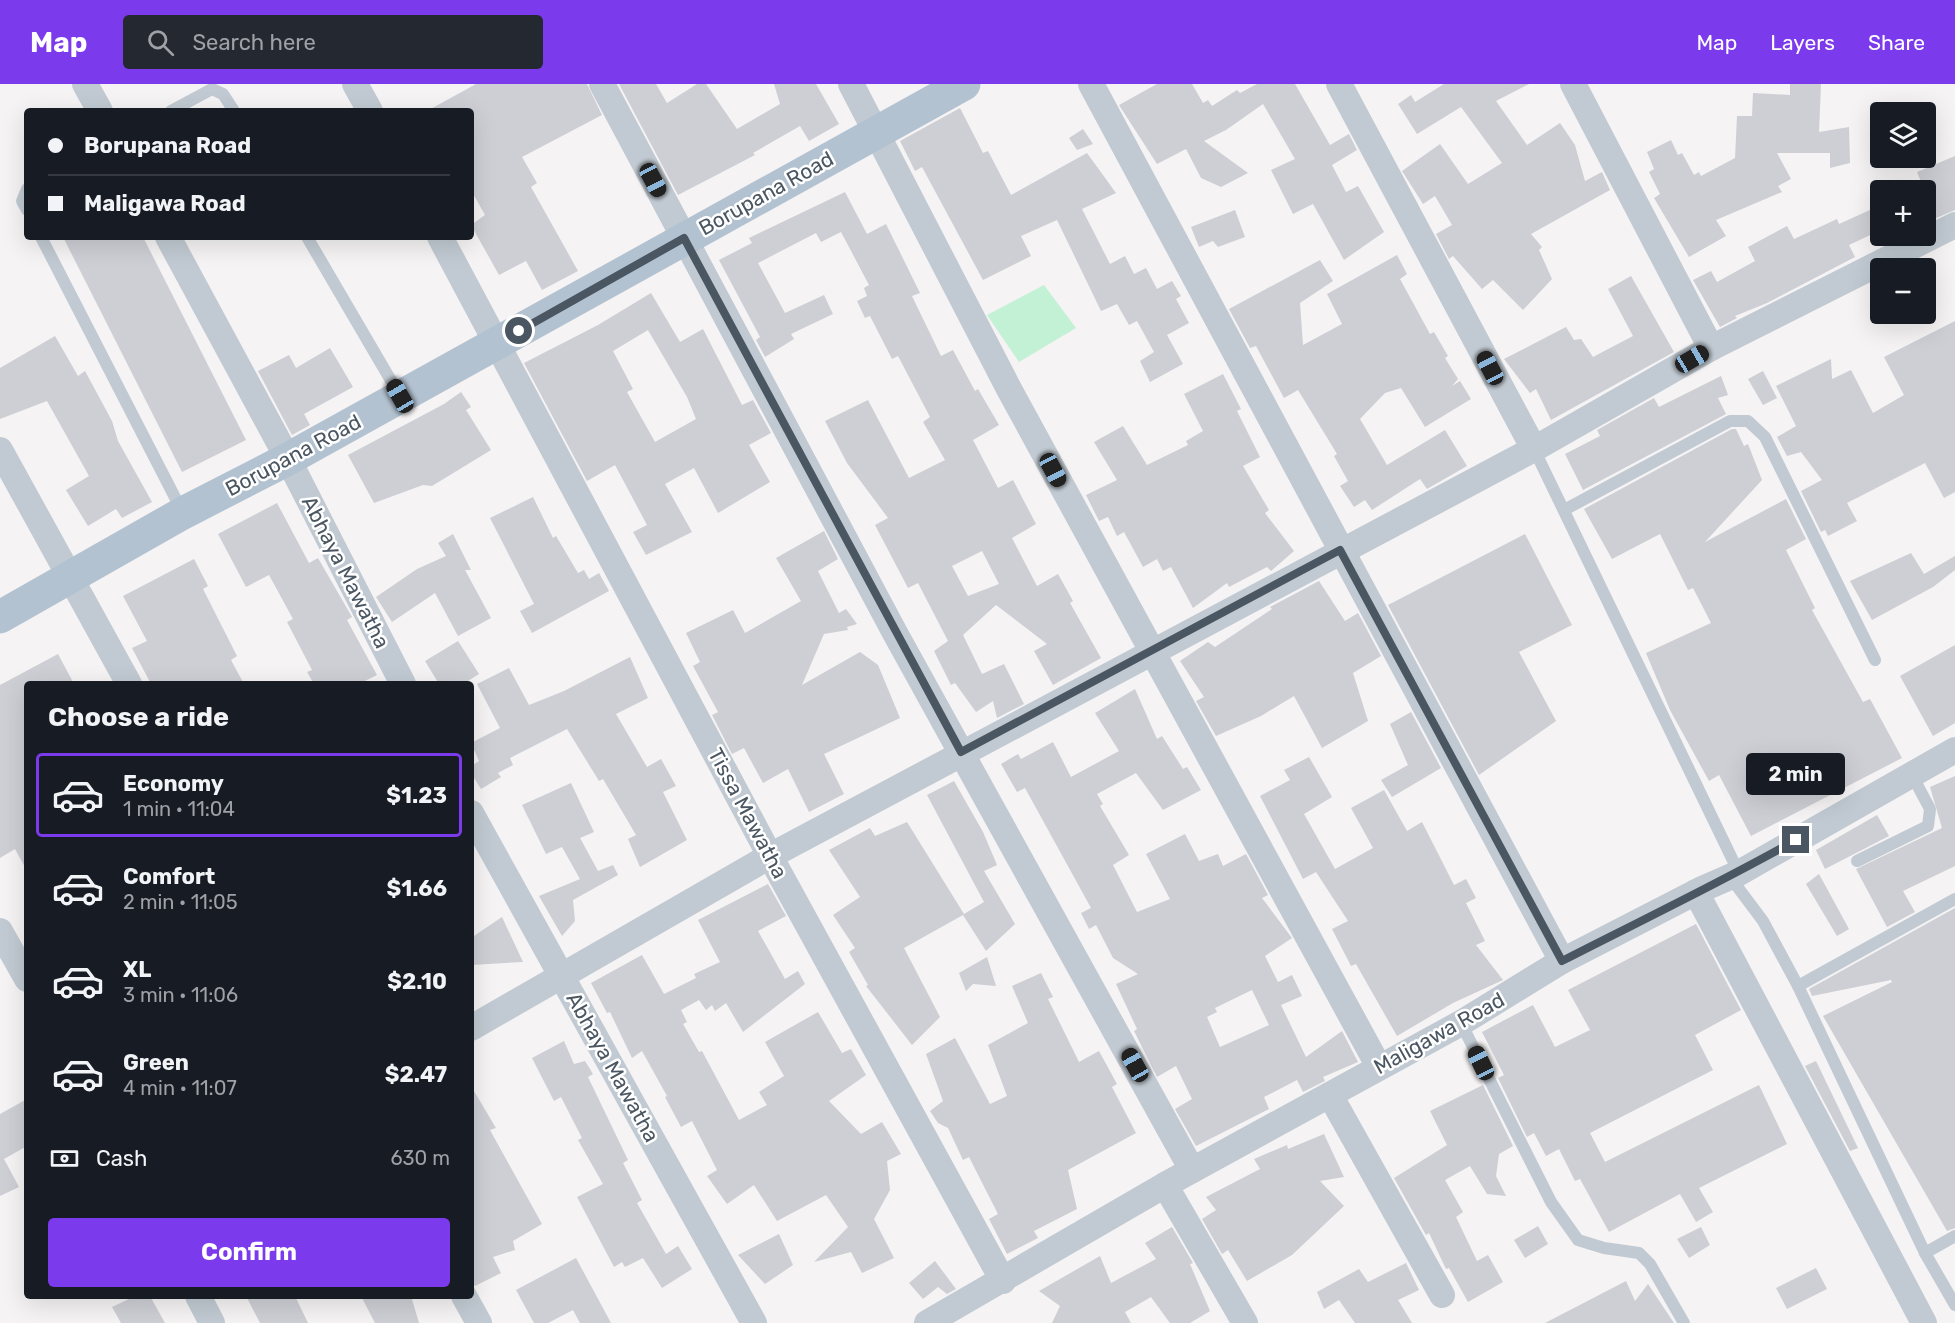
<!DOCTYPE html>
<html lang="en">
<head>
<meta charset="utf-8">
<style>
  :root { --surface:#171b24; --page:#242831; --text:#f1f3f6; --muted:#9ea1a6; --line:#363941; --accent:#7c3aed }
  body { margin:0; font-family:Rubik,sans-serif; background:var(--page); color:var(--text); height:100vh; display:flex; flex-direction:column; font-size:22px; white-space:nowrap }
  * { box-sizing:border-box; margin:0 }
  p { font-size:20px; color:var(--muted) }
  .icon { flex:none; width:33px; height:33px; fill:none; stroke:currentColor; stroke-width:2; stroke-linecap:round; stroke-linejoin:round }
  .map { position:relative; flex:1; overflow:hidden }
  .panel { position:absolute; left:24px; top:597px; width:450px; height:618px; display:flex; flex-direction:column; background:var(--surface); border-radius:6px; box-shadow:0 6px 24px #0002 }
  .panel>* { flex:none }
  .guide { position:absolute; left:24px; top:24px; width:450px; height:132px; border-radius:6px; box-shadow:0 6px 24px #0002; display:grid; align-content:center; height:132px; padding:0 24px; background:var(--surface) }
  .buttons { position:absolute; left:1870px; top:18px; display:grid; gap:12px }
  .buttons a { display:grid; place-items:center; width:66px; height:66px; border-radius:6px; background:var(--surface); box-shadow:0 6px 24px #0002; font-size:30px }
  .end { position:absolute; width:27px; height:27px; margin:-14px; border:8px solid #4a5661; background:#fff; box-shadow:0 0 0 3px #fff }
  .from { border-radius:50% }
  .bubble { position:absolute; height:42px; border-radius:6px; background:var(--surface); box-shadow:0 6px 24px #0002; font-size:20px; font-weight:700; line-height:42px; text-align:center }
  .car { position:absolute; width:18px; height:36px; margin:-18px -9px; border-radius:8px; box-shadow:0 0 4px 2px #0007; background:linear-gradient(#222 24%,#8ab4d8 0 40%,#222 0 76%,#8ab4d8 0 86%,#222 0) }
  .guide b { display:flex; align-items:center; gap:21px; height:57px; font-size:22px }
  .guide b+b { border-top:2px solid var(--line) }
  .guide i { width:15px; height:15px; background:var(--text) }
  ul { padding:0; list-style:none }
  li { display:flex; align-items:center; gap:18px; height:84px; margin:0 12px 9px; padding:0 12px; border:3px solid transparent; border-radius:6px }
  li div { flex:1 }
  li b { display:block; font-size:22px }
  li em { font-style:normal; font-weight:700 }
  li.active { border-color:var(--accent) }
  li>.icon { width:54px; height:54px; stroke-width:1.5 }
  h2 { padding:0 24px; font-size:27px; line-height:72px }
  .pay { display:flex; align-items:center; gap:15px; height:66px; padding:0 24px; font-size:22px }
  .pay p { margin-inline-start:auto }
  .cta { display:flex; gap:12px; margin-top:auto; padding:12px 24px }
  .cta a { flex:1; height:69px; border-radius:6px; background:var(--accent); color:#fff; font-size:24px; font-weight:700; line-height:69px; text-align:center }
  header { display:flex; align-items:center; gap:36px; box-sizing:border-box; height:84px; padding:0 30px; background:var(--accent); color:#fff }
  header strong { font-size:28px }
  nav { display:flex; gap:33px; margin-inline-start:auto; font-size:21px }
  .search { width:420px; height:54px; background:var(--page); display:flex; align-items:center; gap:15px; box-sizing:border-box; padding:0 21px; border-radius:6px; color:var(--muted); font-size:22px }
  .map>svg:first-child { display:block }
</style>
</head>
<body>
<header>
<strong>Map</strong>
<div class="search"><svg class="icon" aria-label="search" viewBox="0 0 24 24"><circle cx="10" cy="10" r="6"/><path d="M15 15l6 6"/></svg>Search here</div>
<nav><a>Map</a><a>Layers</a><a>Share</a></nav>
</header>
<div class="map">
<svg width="1955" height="1239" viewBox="0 0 1955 1239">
  <rect width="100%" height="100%" fill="#f5f3f3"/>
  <polygon fill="#c3f1d5" points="1044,201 1076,244 1019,278 987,231"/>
  <g fill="#cdcfd5" fill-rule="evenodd">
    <polygon points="476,0 587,0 602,31 522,73 537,99 531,103 578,187 542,206 526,177 499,191 471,141 485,131 471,106 471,27 427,27"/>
    <polygon points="619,0 656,0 667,19 697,0 706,0 737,45 780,20 774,0 816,0 839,40 809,57 800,42 753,69 755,71 678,111"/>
    <polygon points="1157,0 1192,0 1203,19 1208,16 1212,22 1237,6 1240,9 1257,0 1295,0 1330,61 1349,50 1357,66 1332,81 1346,108 1358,102 1384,148 1344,176 1313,120 1293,130 1271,86 1295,75 1263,20 1226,46 1204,57 1248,89 1221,103 1201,94 1186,65 1157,80 1119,21"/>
    <polygon points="1444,0 1529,0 1496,17 1527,61 1560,39 1575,61 1585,97 1602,88 1610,106 1531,150 1542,163 1539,166 1552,195 1523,226 1493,196 1482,205 1453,172 1449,175 1436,150 1452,141 1435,112 1423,120 1402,87 1440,60 1468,100 1502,79 1461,23 1417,50 1398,20 1411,11 1415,18"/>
    <polygon points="1790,0 1821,0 1819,48 1849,43 1850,79 1830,84 1830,69 1777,69 1791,95 1778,102 1782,108 1716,136 1726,152 1689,173 1654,114 1660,110 1649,88 1654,85 1647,68 1671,56 1678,71 1682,69 1694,91 1699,88 1701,92 1735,74 1737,32 1752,32 1753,9 1790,11"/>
    <polygon points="960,24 983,69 988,67 1011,111 1087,69 1116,109 1082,125 1110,180 1125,172 1134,190 1146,184 1157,205 1172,197 1181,212 1176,215 1189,239 1167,251 1183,280 1150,298 1140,277 1154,268 1137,237 1129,241 1117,220 1101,227 1057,136 1021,152 1031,172 983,196 922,83 915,87 900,57"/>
    <polygon points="1083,45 1093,60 1077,66 1069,54"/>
    <polygon points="1955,72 1955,126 1936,134 1917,88"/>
    <path d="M845,108L867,150L886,140L920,209L912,212L941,272L953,266L975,307L978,305L999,341L973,356L998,404L1013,396L1036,440L1012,454L1037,502L1058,490L1073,517L1070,519L1101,574L1053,601L1034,567L1047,560L996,521L963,551L982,590L1004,580L1024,620L997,634L993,617L976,628L955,599L951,601L934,567L948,557L918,499L908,504L875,441L888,434L847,379L825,337L868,316L909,394L945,376L923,338L930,333L898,272L892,275L870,232L865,234L857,217L867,212L864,204L869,201L841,148L821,158L816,149L758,179L785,229L824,211L833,230L791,250L794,255L765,273L756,256L760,253L719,176L752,159L749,154ZM982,467L999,500L968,512L952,482Z"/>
    <polygon points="1881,121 1881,146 1849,161 1855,173 1767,219 1735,232 1737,234 1720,243 1693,196 1711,187 1717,198 1755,177 1748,163 1787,142 1794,155 1837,135 1839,140"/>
    <polygon points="1235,126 1245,153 1218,163 1213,157 1199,163 1191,143"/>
    <polygon points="63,153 143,153 246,356 182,388"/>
    <polygon points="1397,171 1407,190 1400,195 1430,250 1434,248 1448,272 1445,274 1458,295 1452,302 1460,297 1471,315 1425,343 1401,304 1385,309 1360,335 1387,381 1445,346 1467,382 1427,405 1420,395 1372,426 1365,416 1354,423 1340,402 1348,397 1334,372 1337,370 1298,306 1284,314 1256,262 1250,264 1229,225 1320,176 1333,197 1300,219 1303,261 1342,240 1327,210"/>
    <polygon points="1631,192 1674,268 1551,336 1536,305 1530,309 1504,275 1566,243 1574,256 1581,255 1593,273 1633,252 1608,205"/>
    <path d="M651,209L680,258L703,245L742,321L753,316L771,349L749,361L770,398L718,429L694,384L665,400L692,448L646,471L633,448L647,441L615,381L587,397L524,279L598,241ZM648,246L687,313L696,335L655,358L627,308L633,305L613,267Z"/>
    <polygon points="1955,237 1955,408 1944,414 1925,379 1847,419 1857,437 1828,452 1825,446 1821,448 1801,407 1822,396 1801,368 1787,372 1777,353 1796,342 1776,302 1831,275 1832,295 1851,286 1873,329 1904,311 1884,273"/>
    <polygon points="55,252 78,292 85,287 112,337 118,357 152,418 122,434 116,425 88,442 66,406 89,392 47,317 0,335 0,284"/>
    <polygon points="330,264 353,303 304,330 310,341 292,351 258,287 289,271 296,284"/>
    <polygon points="1763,287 1777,314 1763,321 1748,295"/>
    <polygon points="1223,290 1241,325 1237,327 1260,373 1243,382 1269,426 1265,429 1294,467 1271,487 1267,483 1229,503 1227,499 1193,524 1171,483 1163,487 1157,475 1143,483 1124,448 1117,452 1108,433 1099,437 1086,411 1117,396 1094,358 1123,342 1147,381 1188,361 1186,357 1203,347 1184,310"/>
    <polygon points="1721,292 1728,311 1718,314 1726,330 1583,406 1565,370 1600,352 1597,346 1654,314 1659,323"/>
    <polygon points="461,308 471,323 466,326 491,366 432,402 423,401 374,419 348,371 444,320"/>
    <polygon points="1732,345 1736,345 1744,362 1748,360 1762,396 1705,458 1786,415 1806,455 1786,466 1815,524 1812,526 1863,618 1870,615 1902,674 1751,752 1719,691 1709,697 1670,626 1646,569 1711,539 1693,504 1688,506 1660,450 1612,475 1584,425"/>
    <polygon points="533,413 553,454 556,452 578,489 584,486 589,495 599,489 609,507 532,549 520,527 534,520 490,434"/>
    <polygon points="277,419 309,479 318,474 352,533 347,536 377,591 359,600 314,600 307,588 312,586 287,538 293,535 269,491 246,503 218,450"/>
    <polygon points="824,447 838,475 818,487 839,529 846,525 857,540 847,543 848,546 824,550 802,601 860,568 878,581 900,634 824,670 844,710 809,728 788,685 763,699 744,664 732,670 712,631 718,628 693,582 700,578 686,549 733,526 745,549 801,517 776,474"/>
    <polygon points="453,450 471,486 465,486 491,534 458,552 435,509 392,538 376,513 417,485 446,472 438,459"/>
    <polygon points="1525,450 1572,541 1519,568 1556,637 1479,691 1388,521"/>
    <polygon points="1911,469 1924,490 1955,472 1955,486 1933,503 1872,536 1850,497"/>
    <polygon points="194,475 208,502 203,505 237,572 231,576 244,600 151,600 132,564 147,557 123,512"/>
    <polygon points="1319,497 1345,537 1358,529 1381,572 1353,589 1368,637 1322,664 1294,612 1261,632 1216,652 1196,617 1204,613 1180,577 1208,558 1215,563 1272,525 1270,523"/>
    <polygon points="458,557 479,590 463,600 439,600 425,577"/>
    <polygon points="1955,561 1955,639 1933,652 1900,592"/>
    <polygon points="58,570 74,600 27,600 27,787 15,765 0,774 0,601"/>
    <polygon points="630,573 648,614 616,630 647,683 661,675 676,702 663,708 687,756 640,783 628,755 636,751 603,695 599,697 567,645 510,674 513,681 498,689 501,693 481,705 471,689 471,682 479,677 471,659 500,644 477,600 509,584 529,621 564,607"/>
    <path d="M1135,605L1157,655L1162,652L1183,685L1187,683L1201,706L1163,726L1136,689L1097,710L1103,720L1100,722L1129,771L1113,781L1137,828L1170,815L1146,770L1185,750L1199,777L1218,770L1223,782L1246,770L1268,811L1262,814L1292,854L1265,872L1278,898L1292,891L1302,912L1281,921L1306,973L1342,947L1358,978L1323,993L1325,997L1303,1008L1297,996L1264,1013L1269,1025L1196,1062L1175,1025L1192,1015L1176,982L1157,993L1134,947L1137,945L1116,900L1138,890L1113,874L1096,841L1089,845L1081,829L1091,824L1025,704L1017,708L1001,680L1018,670L1021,675L1053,658L1071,693L1119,667L1095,629ZM1252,906L1269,941L1220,963L1207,933L1217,928L1215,924Z"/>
    <polygon points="1411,628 1441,684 1392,713 1381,696 1408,681 1390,640"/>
    <polygon points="1309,673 1332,713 1304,730 1335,785 1373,764 1351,724 1384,706 1407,747 1422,738 1454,801 1466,795 1476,814 1466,819 1485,857 1476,861 1503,896 1453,919 1397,952 1356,880 1351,882 1332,845 1348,837 1316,788 1303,795 1260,712 1290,696 1284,686"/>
    <polygon points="1955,692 1955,782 1903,807 1915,828 1887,843 1856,785 1942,744 1930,703"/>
    <polygon points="954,697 983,748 997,781 984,787 1015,840 986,867 963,831 904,864 940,933 912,961 866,902 868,901 849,868 855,864 833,831 860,813 829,766 870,744 875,752 907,738 964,830 984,818 927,711"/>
    <polygon points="571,699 594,748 580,754 598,787 613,781 618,791 573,816 575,837 562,852 539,812 580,795 562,763 546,770 522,721"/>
    <polygon points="1877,731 1889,752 1825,785 1816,766"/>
    <polygon points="1819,790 1849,845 1837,852 1806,800"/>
    <polygon points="768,800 786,832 758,847 785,895 798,887 805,900 743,948 726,919 715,927 712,921 706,926 699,916 681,926 687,938 683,940 699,968 702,967 739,1036 767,1021 759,1008 784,992 765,958 818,928 842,969 851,965 866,991 829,1017 861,1050 882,1038 901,1070 887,1077 890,1106 874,1135 894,1174 862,1189 851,1168 814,1178 848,1143 826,1111 777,1137 754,1101 727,1120 707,1092 717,1086 692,1037 681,1043 665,1013 667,1012 642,967 632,974 610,928 607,929 591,899 642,871 664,910 696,894 694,890 720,878 698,836"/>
    <polygon points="1955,824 1955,1144 1947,1147 1823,932 1892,898 1891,896 1812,912 1809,905"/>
    <polygon points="502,833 523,878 471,881 471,854"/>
    <polygon points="1696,840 1741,926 1695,951 1713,986 1590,1049 1605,1078 1759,1001 1787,1060 1699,1104 1713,1128 1696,1138 1680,1110 1609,1148 1580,1095 1575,1097 1559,1065 1546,1072 1534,1049 1527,1053 1498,994 1504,991 1482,948 1533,921 1555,963 1590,946 1568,906"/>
    <polygon points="987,873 996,902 973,900 966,907 959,889"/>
    <polygon points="1041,889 1053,913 1048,915 1079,978 1099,967 1117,1000 1112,1003 1136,1049 1068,1086 1077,1125 1034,1147 1038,1154 1007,1170 989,1135 998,1130 969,1073 963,1076 948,1044 938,1039 930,1027 943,1017 926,970 955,954 990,1020 1007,1012 988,961 1028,939 1012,902"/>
    <polygon points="564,957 574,980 585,977 593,990 588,993 628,1076 623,1079 642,1116 637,1119 666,1170 678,1162 692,1185 662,1204 643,1174 625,1183 622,1178 614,1183 577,1113 603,1100 578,1056 582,1054 561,1013 554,1017 532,974"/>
    <polygon points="1816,977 1858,1064 1850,1067 1805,982"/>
    <polygon points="1483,1001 1513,1062 1499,1070 1496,1092 1506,1112 1487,1110 1470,1082 1445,1096 1463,1128 1456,1133 1477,1177 1488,1171 1503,1198 1468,1218 1449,1184 1446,1185 1429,1149 1426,1151 1394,1094 1447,1061 1430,1027"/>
    <polygon points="471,1002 496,1044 490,1046 542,1140 513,1157 515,1166 493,1173 501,1189 475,1202 471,1199"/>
    <polygon points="27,1015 27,1062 4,1075 19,1103 0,1112 0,1030"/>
    <polygon points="1324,1050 1344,1093 1320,1097 1344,1122 1292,1171 1247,1197 1228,1166 1222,1170 1202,1135 1216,1126 1206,1113 1260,1085 1254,1075 1287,1061 1288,1065"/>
    <polygon points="1538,1142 1548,1160 1525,1174 1514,1156"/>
    <polygon points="1172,1143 1193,1179 1190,1180 1210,1227 1190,1239 1170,1239 1151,1213 1125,1228 1131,1239 1052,1239 1060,1222 1039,1207 1100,1172 1111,1199 1156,1175 1145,1159"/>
    <polygon points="1701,1143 1710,1161 1689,1174 1677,1155"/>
    <polygon points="779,1150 793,1181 765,1200 738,1171"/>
    <polygon points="576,1174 611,1239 580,1239 573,1226 548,1239 534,1239 516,1206"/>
    <polygon points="935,1177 956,1205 947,1210 938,1203 923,1215 909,1199"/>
    <polygon points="1406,1179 1419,1206 1398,1216 1412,1239 1355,1239 1339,1216 1324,1225 1317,1208 1359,1185 1368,1198"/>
    <polygon points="1816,1184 1827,1205 1787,1225 1776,1204"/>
    <polygon points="1626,1197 1635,1217 1648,1200 1674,1239 1545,1239"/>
    <polygon points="135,1212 150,1212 165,1239 121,1239 112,1223"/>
    <polygon points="246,1212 295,1212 308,1239 260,1239"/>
    <polygon points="361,1212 411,1212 419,1239 375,1239"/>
  </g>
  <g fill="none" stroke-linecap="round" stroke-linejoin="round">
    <g stroke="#c1cad2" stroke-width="12">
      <polyline points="171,27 212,5 223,10 234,27"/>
      <polyline points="27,105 22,117 27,126"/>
      <polyline points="41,153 182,427"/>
      <polyline points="307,153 400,312"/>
      <polyline points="1534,365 1739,789"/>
      <polyline points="1564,426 1730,337 1748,337 1765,353 1875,576"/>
      <polyline points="1857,777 1928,742 1930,725 1912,691"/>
      <polyline points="1730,793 1763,837 1798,902 1925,1169 1955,1221"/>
      <polyline points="1798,902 1955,815"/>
      <polyline points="1461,939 1551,1118 1578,1156 1604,1164 1639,1169 1650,1180 1684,1239"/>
      <polyline points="1925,1169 1955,1152"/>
    </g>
    <g stroke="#c1cad2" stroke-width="26">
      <polyline points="85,0 100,27"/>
      <polyline points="355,0 370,27"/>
      <polyline points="602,0 895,549 1192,1086"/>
      <polyline points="851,0 1009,305 1379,983"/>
      <polyline points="1091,0 1562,877"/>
      <polyline points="1339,0 1534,365"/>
      <polyline points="1573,0 1711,264"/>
      <polyline points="168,153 288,375 403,600"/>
      <polyline points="440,153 770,772 1003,1197"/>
      <polyline points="0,366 129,600"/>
      <polyline points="471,729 754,1239"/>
      <polyline points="1696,808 1924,1239"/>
      <polyline points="0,847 27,895"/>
      <polyline points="471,944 770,772 1534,365 1711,264 1955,141"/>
      <polyline points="1330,1011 1442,1211"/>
      <polyline points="1165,1101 1245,1239"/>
      <polyline points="198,1212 212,1239"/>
      <polyline points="464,1212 479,1239"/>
      <polyline points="927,1239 1165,1101 1461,939 1562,877 1700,806 1739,789 1955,666"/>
    </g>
    <polyline stroke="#b3c2d1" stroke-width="33" points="0,533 183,429 288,375 964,0"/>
  </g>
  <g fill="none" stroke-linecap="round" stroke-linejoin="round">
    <path stroke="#4a5661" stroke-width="8" d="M519,247L684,154L961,668L1340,466L1562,877C1640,837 1720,799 1796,756"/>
  </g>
  <g text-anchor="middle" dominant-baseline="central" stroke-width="5" stroke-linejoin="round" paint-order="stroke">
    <g font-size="21" fill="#4a5661" stroke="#fff">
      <text transform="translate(766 109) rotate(-29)">Borupana Road</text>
      <text transform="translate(293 371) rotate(-28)">Borupana Road</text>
      <text transform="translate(346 488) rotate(63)">Abhaya Mawatha</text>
      <text transform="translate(748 729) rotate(62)">Tissa Mawatha</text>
      <text transform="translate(1439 949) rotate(-29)">Maligawa Road</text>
      <text transform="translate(613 983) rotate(61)">Abhaya Mawatha</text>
    </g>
  </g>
</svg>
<div class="buttons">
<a><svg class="icon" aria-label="layers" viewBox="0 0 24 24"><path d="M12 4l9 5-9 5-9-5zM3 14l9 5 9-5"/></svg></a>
<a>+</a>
<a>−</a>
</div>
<i class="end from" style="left:519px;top:247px"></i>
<i class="end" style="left:1796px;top:756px"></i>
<div class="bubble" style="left:1746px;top:669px;width:99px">2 min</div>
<i class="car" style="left:653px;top:96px;rotate:152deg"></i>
<i class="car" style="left:1692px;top:275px;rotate:60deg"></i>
<i class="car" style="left:1490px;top:284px;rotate:332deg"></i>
<i class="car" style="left:400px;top:312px;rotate:330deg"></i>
<i class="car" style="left:1053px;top:386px;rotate:152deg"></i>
<i class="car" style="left:1481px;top:979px;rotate:334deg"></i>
<i class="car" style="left:1135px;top:981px;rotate:331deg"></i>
<div class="guide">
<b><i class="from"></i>Borupana Road</b>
<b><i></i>Maligawa Road</b>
</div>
<section class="panel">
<h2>Choose a ride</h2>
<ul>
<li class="active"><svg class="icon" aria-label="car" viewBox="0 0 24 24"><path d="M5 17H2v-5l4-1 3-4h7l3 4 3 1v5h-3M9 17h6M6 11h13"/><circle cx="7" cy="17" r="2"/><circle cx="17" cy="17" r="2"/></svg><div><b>Economy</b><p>1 min · 11:04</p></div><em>$1.23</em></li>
<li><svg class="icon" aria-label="car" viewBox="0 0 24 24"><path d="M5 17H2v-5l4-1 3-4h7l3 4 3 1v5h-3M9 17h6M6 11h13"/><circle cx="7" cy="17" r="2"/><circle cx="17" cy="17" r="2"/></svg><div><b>Comfort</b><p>2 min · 11:05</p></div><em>$1.66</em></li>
<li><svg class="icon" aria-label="car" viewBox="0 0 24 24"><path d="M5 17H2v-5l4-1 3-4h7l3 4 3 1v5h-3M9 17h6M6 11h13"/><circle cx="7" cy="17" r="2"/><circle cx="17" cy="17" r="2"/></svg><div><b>XL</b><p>3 min · 11:06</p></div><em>$2.10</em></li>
<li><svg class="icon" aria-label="car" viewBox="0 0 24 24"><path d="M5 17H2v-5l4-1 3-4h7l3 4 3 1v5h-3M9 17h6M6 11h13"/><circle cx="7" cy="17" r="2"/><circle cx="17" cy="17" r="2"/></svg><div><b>Green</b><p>4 min · 11:07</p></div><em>$2.47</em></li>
</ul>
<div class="pay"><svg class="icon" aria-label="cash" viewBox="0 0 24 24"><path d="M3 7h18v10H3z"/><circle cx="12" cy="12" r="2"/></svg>Cash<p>630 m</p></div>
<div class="cta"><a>Confirm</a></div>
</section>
</div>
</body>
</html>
